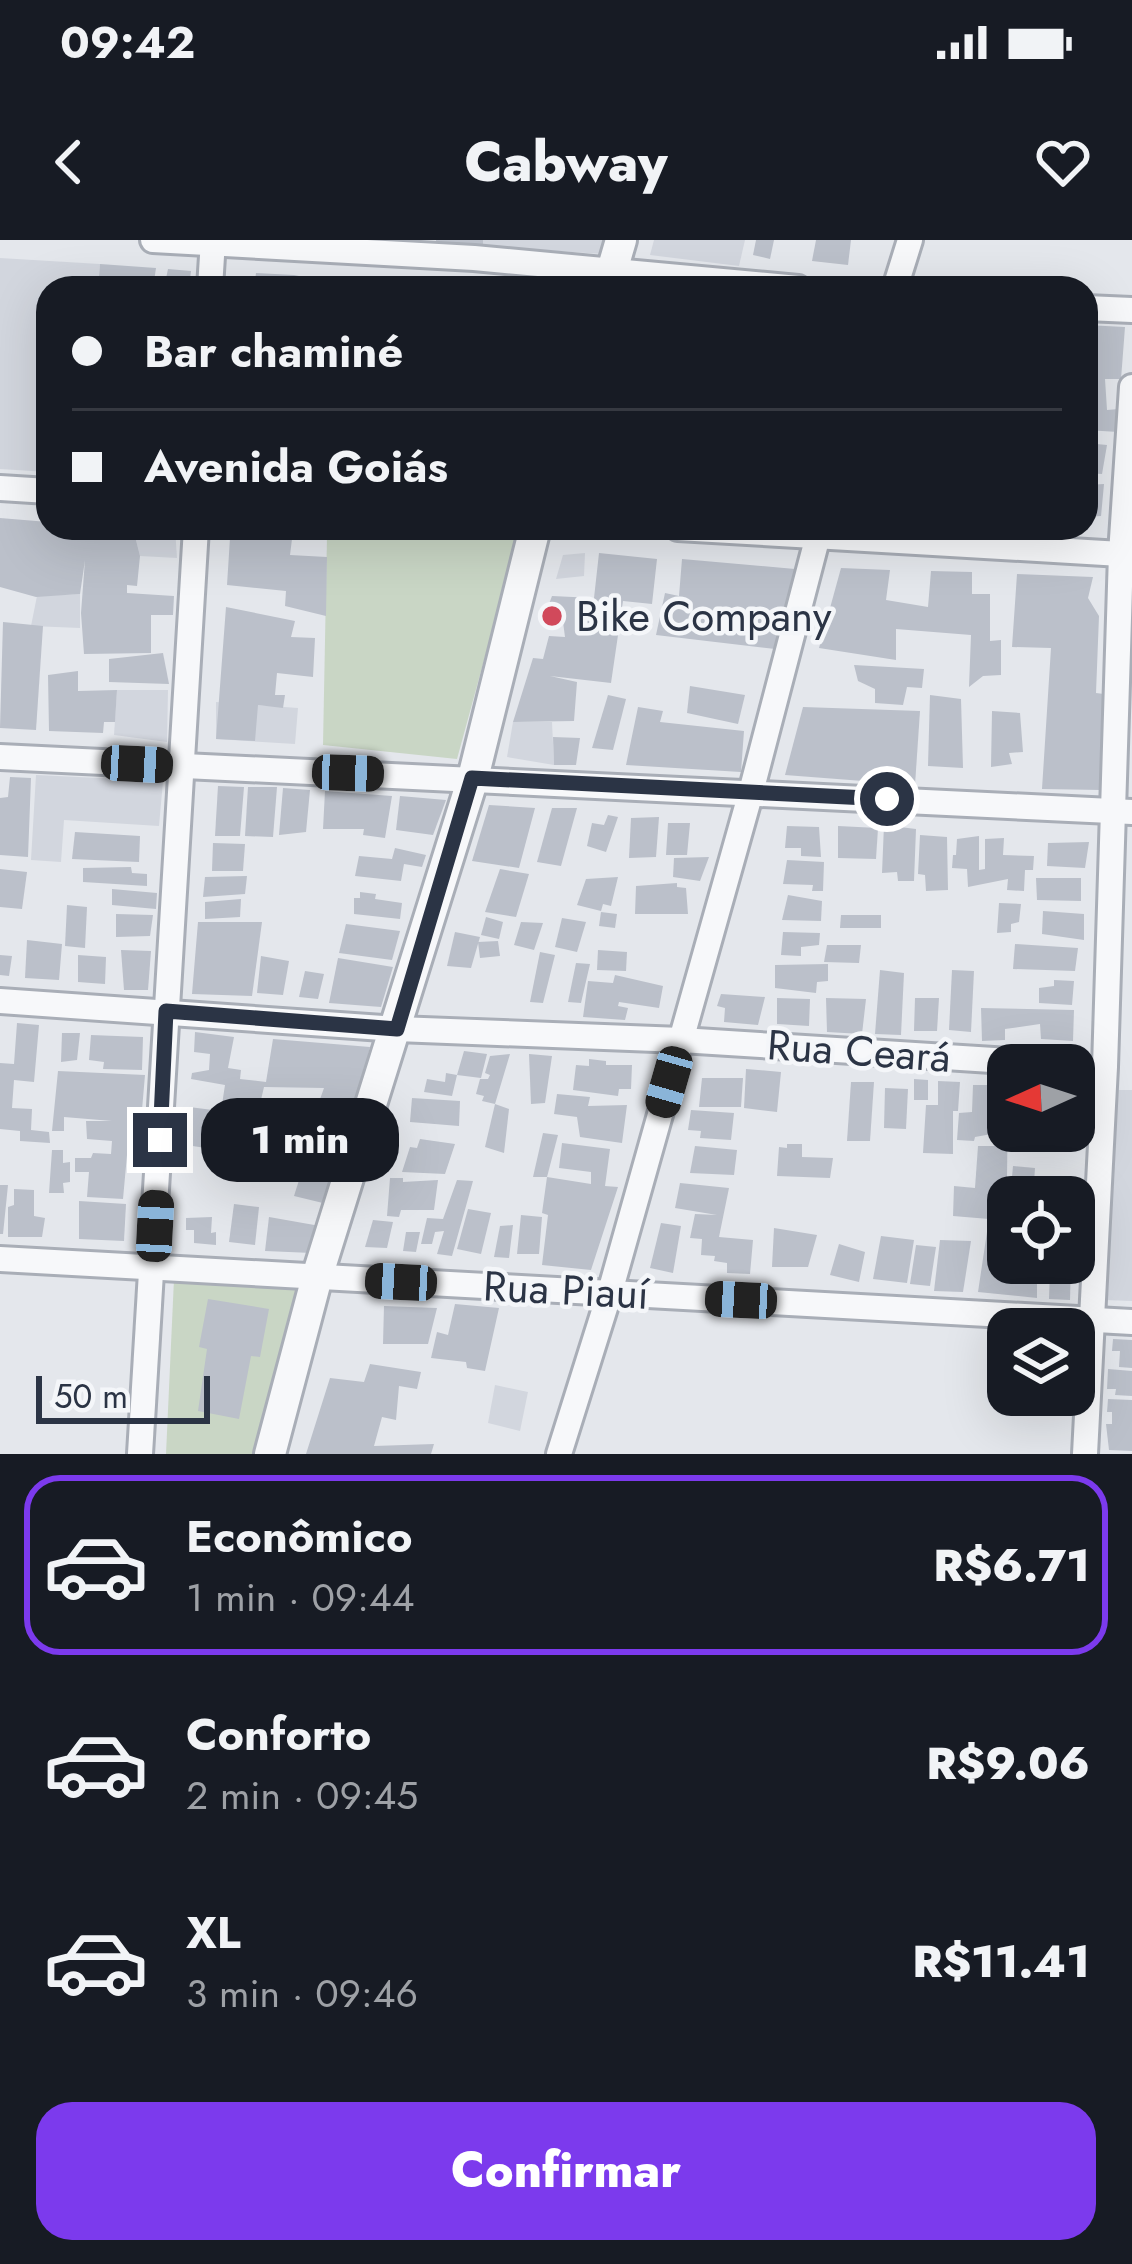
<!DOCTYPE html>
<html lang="pt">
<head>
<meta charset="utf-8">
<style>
  :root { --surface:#171b24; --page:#20242c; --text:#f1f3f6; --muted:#9ea1a6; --line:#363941; --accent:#7c3aed }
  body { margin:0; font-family:Jost,sans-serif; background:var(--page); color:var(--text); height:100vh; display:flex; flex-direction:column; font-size:45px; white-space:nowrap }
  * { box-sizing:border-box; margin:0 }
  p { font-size:39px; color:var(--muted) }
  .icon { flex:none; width:66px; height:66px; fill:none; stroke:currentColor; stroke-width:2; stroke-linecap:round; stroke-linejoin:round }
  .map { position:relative; height:1214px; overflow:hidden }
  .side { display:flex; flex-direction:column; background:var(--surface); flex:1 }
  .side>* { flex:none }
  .guide { position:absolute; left:36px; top:36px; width:1062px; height:264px; border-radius:36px; box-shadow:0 12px 48px #0002; display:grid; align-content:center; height:264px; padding:0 36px; background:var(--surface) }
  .needle { width:78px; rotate:267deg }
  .controls { position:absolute; left:987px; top:804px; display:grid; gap:24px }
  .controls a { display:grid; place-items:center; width:108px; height:108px; border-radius:24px; background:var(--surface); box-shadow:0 12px 48px #0002; font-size:60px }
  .scale { position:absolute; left:36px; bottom:30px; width:174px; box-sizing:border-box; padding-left:12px; border:6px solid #2b3445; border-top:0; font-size:33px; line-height:42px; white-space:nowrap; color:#2b3445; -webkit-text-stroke:9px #f4f6f9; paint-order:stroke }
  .end { position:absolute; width:54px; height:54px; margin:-27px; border:15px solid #2b3445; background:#fff; box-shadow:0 0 0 6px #fff }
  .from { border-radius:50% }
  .bubble { position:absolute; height:84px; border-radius:36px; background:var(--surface); box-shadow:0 12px 48px #0002; font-size:39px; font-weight:800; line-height:84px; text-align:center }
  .car { position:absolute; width:36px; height:72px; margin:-36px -18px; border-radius:15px; box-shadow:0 0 9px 3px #0007; background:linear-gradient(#222 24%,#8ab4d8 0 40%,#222 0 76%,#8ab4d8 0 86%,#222 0) }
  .guide b { display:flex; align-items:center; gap:42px; height:114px; font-size:45px }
  .guide b+b { border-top:3px solid var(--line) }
  .guide i { width:30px; height:30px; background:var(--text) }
  ul { padding:21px 0 0; list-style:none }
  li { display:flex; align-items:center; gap:36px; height:180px; margin:0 24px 18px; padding:0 12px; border:6px solid transparent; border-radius:36px }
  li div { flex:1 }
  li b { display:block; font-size:45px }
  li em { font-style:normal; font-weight:800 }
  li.current { border-color:var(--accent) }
  li>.icon { width:108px; height:108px; stroke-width:1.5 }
  .button { display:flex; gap:24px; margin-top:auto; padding:24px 36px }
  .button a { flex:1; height:138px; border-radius:36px; background:var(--accent); color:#fff; font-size:48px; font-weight:800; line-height:138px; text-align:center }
  .status { display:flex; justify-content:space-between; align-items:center; height:84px; padding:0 60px; background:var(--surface); direction:ltr }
  .status svg { height:33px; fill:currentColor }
  header { display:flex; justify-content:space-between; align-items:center; height:156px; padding:0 36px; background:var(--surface); font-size:54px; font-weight:800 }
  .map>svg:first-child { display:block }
</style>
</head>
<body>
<div class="status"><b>09:42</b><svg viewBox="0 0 49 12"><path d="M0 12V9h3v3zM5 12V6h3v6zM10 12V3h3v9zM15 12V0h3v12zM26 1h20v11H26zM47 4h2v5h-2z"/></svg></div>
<header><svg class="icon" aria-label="back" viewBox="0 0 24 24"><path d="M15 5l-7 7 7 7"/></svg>Cabway<svg class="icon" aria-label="heart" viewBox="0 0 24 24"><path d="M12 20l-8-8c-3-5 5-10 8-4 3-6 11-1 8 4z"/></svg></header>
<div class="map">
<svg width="1132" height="1214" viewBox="0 0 1132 1214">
  <rect width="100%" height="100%" fill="#e4e7ec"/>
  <g fill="#d2d6de">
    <polygon points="483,0 607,0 603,14 483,6"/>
    <polygon points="654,0 745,0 739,26 650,15"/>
    <polygon points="0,18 100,24 98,48 48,48 48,232 0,229"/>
    <polygon points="133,288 175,288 177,318 140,316"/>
    <polygon points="585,313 584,336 556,339 563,315"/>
    <polygon points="80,354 80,388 31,386 37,356"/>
    <polygon points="117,450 168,450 167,502 114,495"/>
    <polygon points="216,462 298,468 295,504 216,499"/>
    <polygon points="513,482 552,482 554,525 507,517"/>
    <polygon points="36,535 163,541 159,586 64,580 61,622 31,620"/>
    <polygon points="1118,850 1132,850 1132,1061 1105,1060"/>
    <polygon points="495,1145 528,1152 520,1191 488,1183"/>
  </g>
  <g fill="#c9d6c5">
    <polygon points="327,296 518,296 457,519 323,505"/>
    <polygon points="174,1039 304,1044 260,1214 166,1214"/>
  </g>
  <g fill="#bbc0ca">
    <polygon points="436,0 483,0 483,6 436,4"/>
    <polygon points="756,0 774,0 770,19 753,15"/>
    <polygon points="816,0 851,0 848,25 812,21"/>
    <polygon points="100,24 156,28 153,48 98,48"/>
    <polygon points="168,29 191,31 189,48 164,48"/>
    <polygon points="256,33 294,35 334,43 333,48 254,48"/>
    <polygon points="1086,85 1125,87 1121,139 1105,139 1107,170 1119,169 1118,192 1086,190"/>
    <polygon points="1086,203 1107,205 1102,234 1086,233"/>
    <polygon points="1104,244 1101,276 1086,277 1086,245"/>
    <polygon points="0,278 48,282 48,288 133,288 140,316 137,346 127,345 127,353 174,356 173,375 151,375 151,413 84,414 81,373 85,320 80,354 36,357 0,347"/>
    <polygon points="1027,288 1064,288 1062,297 1026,293"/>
    <polygon points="230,298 292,299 290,315 327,317 326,376 285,366 286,351 227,345"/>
    <polygon points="599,313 657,319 652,364 623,361 611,443 550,436 577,442 574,481 513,482 533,418 543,419 549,396 565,397 563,382 543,380 552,356 594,358"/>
    <polygon points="682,319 795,329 775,409 656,395 665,353 679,356"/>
    <polygon points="841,328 890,330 886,360 928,367 931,331 972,332 972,354 990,354 990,401 1001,400 1001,435 983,436 969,447 971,395 896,389 896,420 819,408"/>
    <polygon points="1017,334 1093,337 1088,358 1099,376 1096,453 1104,454 1101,550 1042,549 1051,408 1012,407"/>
    <polygon points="226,367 295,381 291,397 315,398 313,437 277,433 275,455 285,455 283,468 258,465 255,501 216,499"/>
    <polygon points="3,382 43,386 36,490 0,488"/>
    <polygon points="163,413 169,444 109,442 109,419"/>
    <polygon points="854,425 924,429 922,448 907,447 903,465 875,463 875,449 858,441"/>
    <polygon points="78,431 78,451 117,450 115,482 104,482 103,493 49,491 48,435"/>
    <polygon points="690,446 745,455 738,484 687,473"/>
    <polygon points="608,455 626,459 613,510 592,508"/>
    <polygon points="930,455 961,459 963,528 928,526"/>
    <polygon points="638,467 663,471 660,482 744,491 741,532 626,525"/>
    <polygon points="803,467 920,471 915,545 785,535"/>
    <polygon points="992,471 1020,473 1023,512 1009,513 1012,524 991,527"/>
    <polygon points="553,497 580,498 576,525 554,525"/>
    <polygon points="10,537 31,538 28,617 0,615 0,558 8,557"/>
    <polygon points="218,546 244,547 240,596 215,596"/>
    <polygon points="248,547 277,547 273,597 245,596"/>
    <polygon points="283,548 310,550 306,592 279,595"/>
    <polygon points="325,551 392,556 385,598 363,595 364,589 323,589"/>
    <polygon points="400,556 446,560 433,595 396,590"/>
    <polygon points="489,565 535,568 519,628 472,621"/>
    <polygon points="552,568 577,568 561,626 537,622"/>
    <polygon points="608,575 618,577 606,612 587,606 592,583 604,585"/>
    <polygon points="659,577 656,617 629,618 631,578"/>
    <polygon points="668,583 690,583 687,615 666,615"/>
    <polygon points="884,585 916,589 914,641 898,641 897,632 882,633"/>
    <polygon points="787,586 819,587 821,617 801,616 801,608 785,608"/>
    <polygon points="838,586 878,588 876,619 838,618"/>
    <polygon points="75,592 140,596 139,622 72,619"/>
    <polygon points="920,595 947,597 948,650 926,651 925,635 918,634"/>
    <polygon points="979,596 979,630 985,629 985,599 1004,598 1003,615 1034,616 1033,630 1025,630 1024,651 1007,650 1008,639 968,647 967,629 952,628 953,615 956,615 957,599"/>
    <polygon points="1089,602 1085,628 1047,626 1048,603"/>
    <polygon points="213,603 245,604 243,631 212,631"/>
    <polygon points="395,608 426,615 422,627 404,624 401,641 355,636 359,616 392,619"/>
    <polygon points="709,617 700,641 673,637 674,618"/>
    <polygon points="787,620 824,622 823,651 812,651 813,645 783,644"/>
    <polygon points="131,627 132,633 147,634 147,646 83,642 83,628"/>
    <polygon points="0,629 27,632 22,669 0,667"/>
    <polygon points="500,629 529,634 516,677 485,672"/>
    <polygon points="247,636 245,654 203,657 205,637"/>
    <polygon points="618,637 611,666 603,664 601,671 577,665 586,639"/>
    <polygon points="1036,638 1081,638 1081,661 1037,660"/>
    <polygon points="677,643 677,647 686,648 688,674 635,674 636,646"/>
    <polygon points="112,649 157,653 156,669 112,665"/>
    <polygon points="360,652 376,654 375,659 402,663 400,679 354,674 354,658 360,658"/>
    <polygon points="788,655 822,661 821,681 782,680"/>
    <polygon points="241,659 240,677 205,679 205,662"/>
    <polygon points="999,663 1021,664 1019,682 1011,684 1011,692 997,693"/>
    <polygon points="67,665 87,667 85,708 65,706"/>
    <polygon points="1043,671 1084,674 1084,700 1042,694"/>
    <polygon points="601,672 617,674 615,688 599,686"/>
    <polygon points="116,674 153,675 150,696 116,697"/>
    <polygon points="841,675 881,675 881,688 840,688"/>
    <polygon points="486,677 503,682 499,699 481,695"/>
    <polygon points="562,678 586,682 577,712 555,707"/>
    <polygon points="198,682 262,682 252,756 192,754"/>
    <polygon points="521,682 543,683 534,710 514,705"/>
    <polygon points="346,684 400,691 392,720 339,713"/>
    <polygon points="455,692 480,697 471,728 447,726"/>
    <polygon points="783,692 820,693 819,705 801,707 801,716 781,715"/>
    <polygon points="27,700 62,704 59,740 25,738"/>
    <polygon points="498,701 500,716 480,718 478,702"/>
    <polygon points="1015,704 1078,708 1075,731 1013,729"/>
    <polygon points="827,705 861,705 859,723 824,722"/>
    <polygon points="121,710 151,711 148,750 124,750"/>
    <polygon points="598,710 627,712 626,731 597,730"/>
    <polygon points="540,712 555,715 543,763 530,762"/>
    <polygon points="0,715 12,716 9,736 0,735"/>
    <polygon points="78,715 106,717 105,744 78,742"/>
    <polygon points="261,716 289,721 283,755 257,753"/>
    <polygon points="338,718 393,727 381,767 329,763"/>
    <polygon points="576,723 590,724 581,763 568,762"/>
    <polygon points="828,724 828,741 817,742 816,753 775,748 775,725"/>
    <polygon points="880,730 904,733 901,795 875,794"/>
    <polygon points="952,730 974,731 971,792 949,790"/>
    <polygon points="305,731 324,734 318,759 299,757"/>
    <polygon points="615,735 663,746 659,768 619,762 618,766 628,768 625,780 583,777 588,741 613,743"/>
    <polygon points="1054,740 1074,741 1072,765 1039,763 1039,748 1054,746"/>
    <polygon points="721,754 765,757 758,785 724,782 725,768 717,766"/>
    <polygon points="777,758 810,759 809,786 777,784"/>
    <polygon points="826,758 866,759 862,794 827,792"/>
    <polygon points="915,758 939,758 937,791 914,791"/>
    <polygon points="981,768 1074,770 1073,801 1041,799 1040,784 1005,789 1005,800 982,801"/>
    <polygon points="17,783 39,785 34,842 14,840 12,868 32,869 31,890 49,892 50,903 20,901 20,891 0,889 0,823 14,824"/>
    <polygon points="195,792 234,797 228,828 241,830 240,839 266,842 273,799 370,807 349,895 310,887 324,848 264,847 253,894 220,895 219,910 186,905 189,867 221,871 225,845 191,839 192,833 209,830 210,814 194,812"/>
    <polygon points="62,793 80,793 77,820 61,822"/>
    <polygon points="91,795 143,797 142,830 103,829 104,822 89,820"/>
    <polygon points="464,811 487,814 481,838 457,835 452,856 424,852 427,839 445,842 446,833 457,835"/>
    <polygon points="510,814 495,864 482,861 484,856 476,854 480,839 488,839 490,835 485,833 490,816"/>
    <polygon points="529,814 552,816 545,863 531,864"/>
    <polygon points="589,819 606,821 606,825 632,825 631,849 619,849 618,856 573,850 576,825 589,826"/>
    <polygon points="746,829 781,832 777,872 744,868"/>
    <polygon points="58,831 145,835 138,916 127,915 123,959 87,957 89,932 75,932 75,918 91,918 93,913 111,914 112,901 87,899 86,881 112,881 64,877 64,891 52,891"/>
    <polygon points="702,838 743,838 741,867 699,867"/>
    <polygon points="914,839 928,840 928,860 914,860"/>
    <polygon points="938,841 960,842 958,871 953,871 953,914 923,913 926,865 938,865"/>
    <polygon points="851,842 874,842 870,901 847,901"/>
    <polygon points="973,845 998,845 998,856 1008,855 1007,937 1012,937 1013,926 1035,928 1033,957 991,960 989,979 953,976 954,946 975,948 978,906 997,906 997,893 975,897 974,901 957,900 959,873 972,872"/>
    <polygon points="885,848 908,849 906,889 884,888"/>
    <polygon points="557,854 590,857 588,866 627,865 622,903 580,897 577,877 554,874"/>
    <polygon points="412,858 460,861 459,886 410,882"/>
    <polygon points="495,864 509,869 504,913 485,907"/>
    <polygon points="1074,867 1080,867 1079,908 1016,907 1018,891 1074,891"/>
    <polygon points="691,870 734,873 731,900 700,898 701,891 688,890"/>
    <polygon points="543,893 558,895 547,937 533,937"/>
    <polygon points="312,899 344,908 327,964 294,956"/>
    <polygon points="420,899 455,904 445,934 402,932 410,907 417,908"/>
    <polygon points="562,903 610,909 605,946 618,947 591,1030 542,1025 548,975 542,973 547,937 591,944 591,932 559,928"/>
    <polygon points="787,904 802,904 802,917 833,918 830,938 777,936 779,907 787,908"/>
    <polygon points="695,906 737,910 734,935 690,933"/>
    <polygon points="52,910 63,910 63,923 70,922 70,942 63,943 64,953 49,953"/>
    <polygon points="390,938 403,938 403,942 438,940 434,970 401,970 399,977 387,976"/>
    <polygon points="457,940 473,941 452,1016 437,1014 444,991 435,992 432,1004 421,1004 427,978 443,979"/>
    <polygon points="680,943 729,948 719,997 753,1000 750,1034 727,1033 727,1023 714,1021 715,1016 701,1015 702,999 690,998 695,974 717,975 675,968"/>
    <polygon points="0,945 8,945 3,994 0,994"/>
    <polygon points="14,949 34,950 34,976 45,978 42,997 8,997 8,967 14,965"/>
    <polygon points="79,961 126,964 124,1001 79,999"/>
    <polygon points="234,964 259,967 255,1005 229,1002"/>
    <polygon points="468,969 491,973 481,1014 457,1009"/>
    <polygon points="521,975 542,977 539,1014 517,1014"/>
    <polygon points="212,977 211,993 216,992 216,1005 194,1003 194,990 186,990 186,978"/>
    <polygon points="269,977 320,986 312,1013 265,1011"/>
    <polygon points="373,980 393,982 387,1008 365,1007"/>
    <polygon points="661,983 681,986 673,1033 650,1028"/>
    <polygon points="513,985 509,1018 494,1017 500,986"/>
    <polygon points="774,988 817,995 808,1027 772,1027"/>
    <polygon points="406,992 420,992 416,1012 403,1011"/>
    <polygon points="987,992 1008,994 1008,1023 1071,1023 1070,1060 1049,1059 1050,1028 1037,1027 1037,1058 978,1052"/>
    <polygon points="881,996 914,1000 907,1043 873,1039"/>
    <polygon points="940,1000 971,1001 963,1052 934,1051"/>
    <polygon points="839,1004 865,1012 859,1042 830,1035"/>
    <polygon points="916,1005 936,1007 930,1046 910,1044"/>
    <polygon points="208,1059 269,1069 260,1117 251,1116 239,1179 198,1171 207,1109 199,1107"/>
    <polygon points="455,1064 499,1068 485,1131 467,1128 466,1122 431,1118 437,1092 448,1095"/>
    <polygon points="384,1066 437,1068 428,1104 383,1104"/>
    <polygon points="1113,1099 1132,1100 1132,1128 1119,1127 1120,1111 1112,1111"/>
    <polygon points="370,1124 421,1132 417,1149 399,1146 396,1180 382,1177 374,1206 434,1204 431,1214 306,1214 330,1138 364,1142"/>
    <polygon points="1108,1129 1132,1131 1132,1156 1115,1155 1116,1149 1107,1149"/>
    <polygon points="1108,1159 1132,1160 1132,1211 1109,1210 1106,1184 1112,1184 1112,1172 1107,1172"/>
  </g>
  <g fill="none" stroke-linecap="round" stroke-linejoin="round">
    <defs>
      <g id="minor">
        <polyline points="153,0 474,18 798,48"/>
        <polyline points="210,48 213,0"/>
        <polyline points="895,48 910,0"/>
        <polyline points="1086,68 1132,70"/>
        <polyline points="0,248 48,251"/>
        <polyline points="678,288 1121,314"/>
        <polyline points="0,517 1132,572"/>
        <polyline points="0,761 397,789 681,800 1071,825"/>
        <polyline points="0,1019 1132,1082"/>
        <polyline points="140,1214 196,288"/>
        <polyline points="559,1214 610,1052 751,552 820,288"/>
        <polyline points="1085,1214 1105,827 1121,314 1132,147"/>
      </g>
      <g id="tertiary">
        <polyline points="607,48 621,0"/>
        <polyline points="270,1214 317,1037 473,538 535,288"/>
      </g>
    </defs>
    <use href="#minor" stroke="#a9aeb7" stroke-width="30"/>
    <use href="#tertiary" stroke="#a9aeb7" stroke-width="36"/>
    <use href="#minor" stroke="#f7f8fa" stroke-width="24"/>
    <use href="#tertiary" stroke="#f7f8fa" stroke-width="30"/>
  </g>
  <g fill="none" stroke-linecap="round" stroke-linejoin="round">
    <polyline stroke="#2b3445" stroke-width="15" points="160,900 166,771 397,789 472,538 887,559"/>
  </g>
  <circle fill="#d1495b" stroke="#f4f6f9" stroke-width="4.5" cx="552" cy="376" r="12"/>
  <g text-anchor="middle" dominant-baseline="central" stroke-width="9" stroke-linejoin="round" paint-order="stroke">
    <g font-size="42" fill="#2b3445" stroke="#f4f6f9" text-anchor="start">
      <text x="576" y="376">Bike Company</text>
    </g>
    <g font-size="42" fill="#2b3445" stroke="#f4f6f9">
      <text transform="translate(859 811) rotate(4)">Rua Ceará</text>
      <text transform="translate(566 1050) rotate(3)">Rua Piauí</text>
    </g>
  </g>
</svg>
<div class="controls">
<a><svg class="needle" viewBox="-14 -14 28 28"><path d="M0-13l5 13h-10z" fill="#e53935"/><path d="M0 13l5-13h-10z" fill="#9ea1a6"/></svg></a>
<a><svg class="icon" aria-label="locate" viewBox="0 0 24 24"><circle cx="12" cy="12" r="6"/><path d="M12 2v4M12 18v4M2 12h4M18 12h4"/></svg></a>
<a><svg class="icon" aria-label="layers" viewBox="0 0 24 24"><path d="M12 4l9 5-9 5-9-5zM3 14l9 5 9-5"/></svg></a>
</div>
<div class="scale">50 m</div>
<i class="end from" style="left:887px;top:559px"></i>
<i class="end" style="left:160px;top:900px"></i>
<div class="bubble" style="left:201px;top:858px;width:198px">1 min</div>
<i class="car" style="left:137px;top:524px;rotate:93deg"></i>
<i class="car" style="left:348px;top:533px;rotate:92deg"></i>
<i class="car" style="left:669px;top:842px;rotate:196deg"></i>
<i class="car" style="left:155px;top:986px;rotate:3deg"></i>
<i class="car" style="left:401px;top:1042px;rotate:273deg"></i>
<i class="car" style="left:741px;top:1060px;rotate:273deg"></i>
<div class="guide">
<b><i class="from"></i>Bar chaminé</b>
<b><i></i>Avenida Goiás</b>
</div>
</div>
<section class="side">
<ul>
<li class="current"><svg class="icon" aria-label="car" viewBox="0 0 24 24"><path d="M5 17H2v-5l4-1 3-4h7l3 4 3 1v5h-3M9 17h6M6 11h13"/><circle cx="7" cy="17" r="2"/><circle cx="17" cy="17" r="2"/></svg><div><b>Econômico</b><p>1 min · 09:44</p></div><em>R$6.71</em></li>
<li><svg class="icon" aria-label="car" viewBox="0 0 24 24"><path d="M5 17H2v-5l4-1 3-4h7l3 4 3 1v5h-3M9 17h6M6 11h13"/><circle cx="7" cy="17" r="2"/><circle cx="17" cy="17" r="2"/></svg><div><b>Conforto</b><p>2 min · 09:45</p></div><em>R$9.06</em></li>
<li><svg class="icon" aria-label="car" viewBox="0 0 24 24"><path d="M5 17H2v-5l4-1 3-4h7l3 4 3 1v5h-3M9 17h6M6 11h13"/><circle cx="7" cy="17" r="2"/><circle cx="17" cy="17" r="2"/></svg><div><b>XL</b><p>3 min · 09:46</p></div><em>R$11.41</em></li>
</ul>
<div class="button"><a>Confirmar</a></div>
</section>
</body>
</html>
